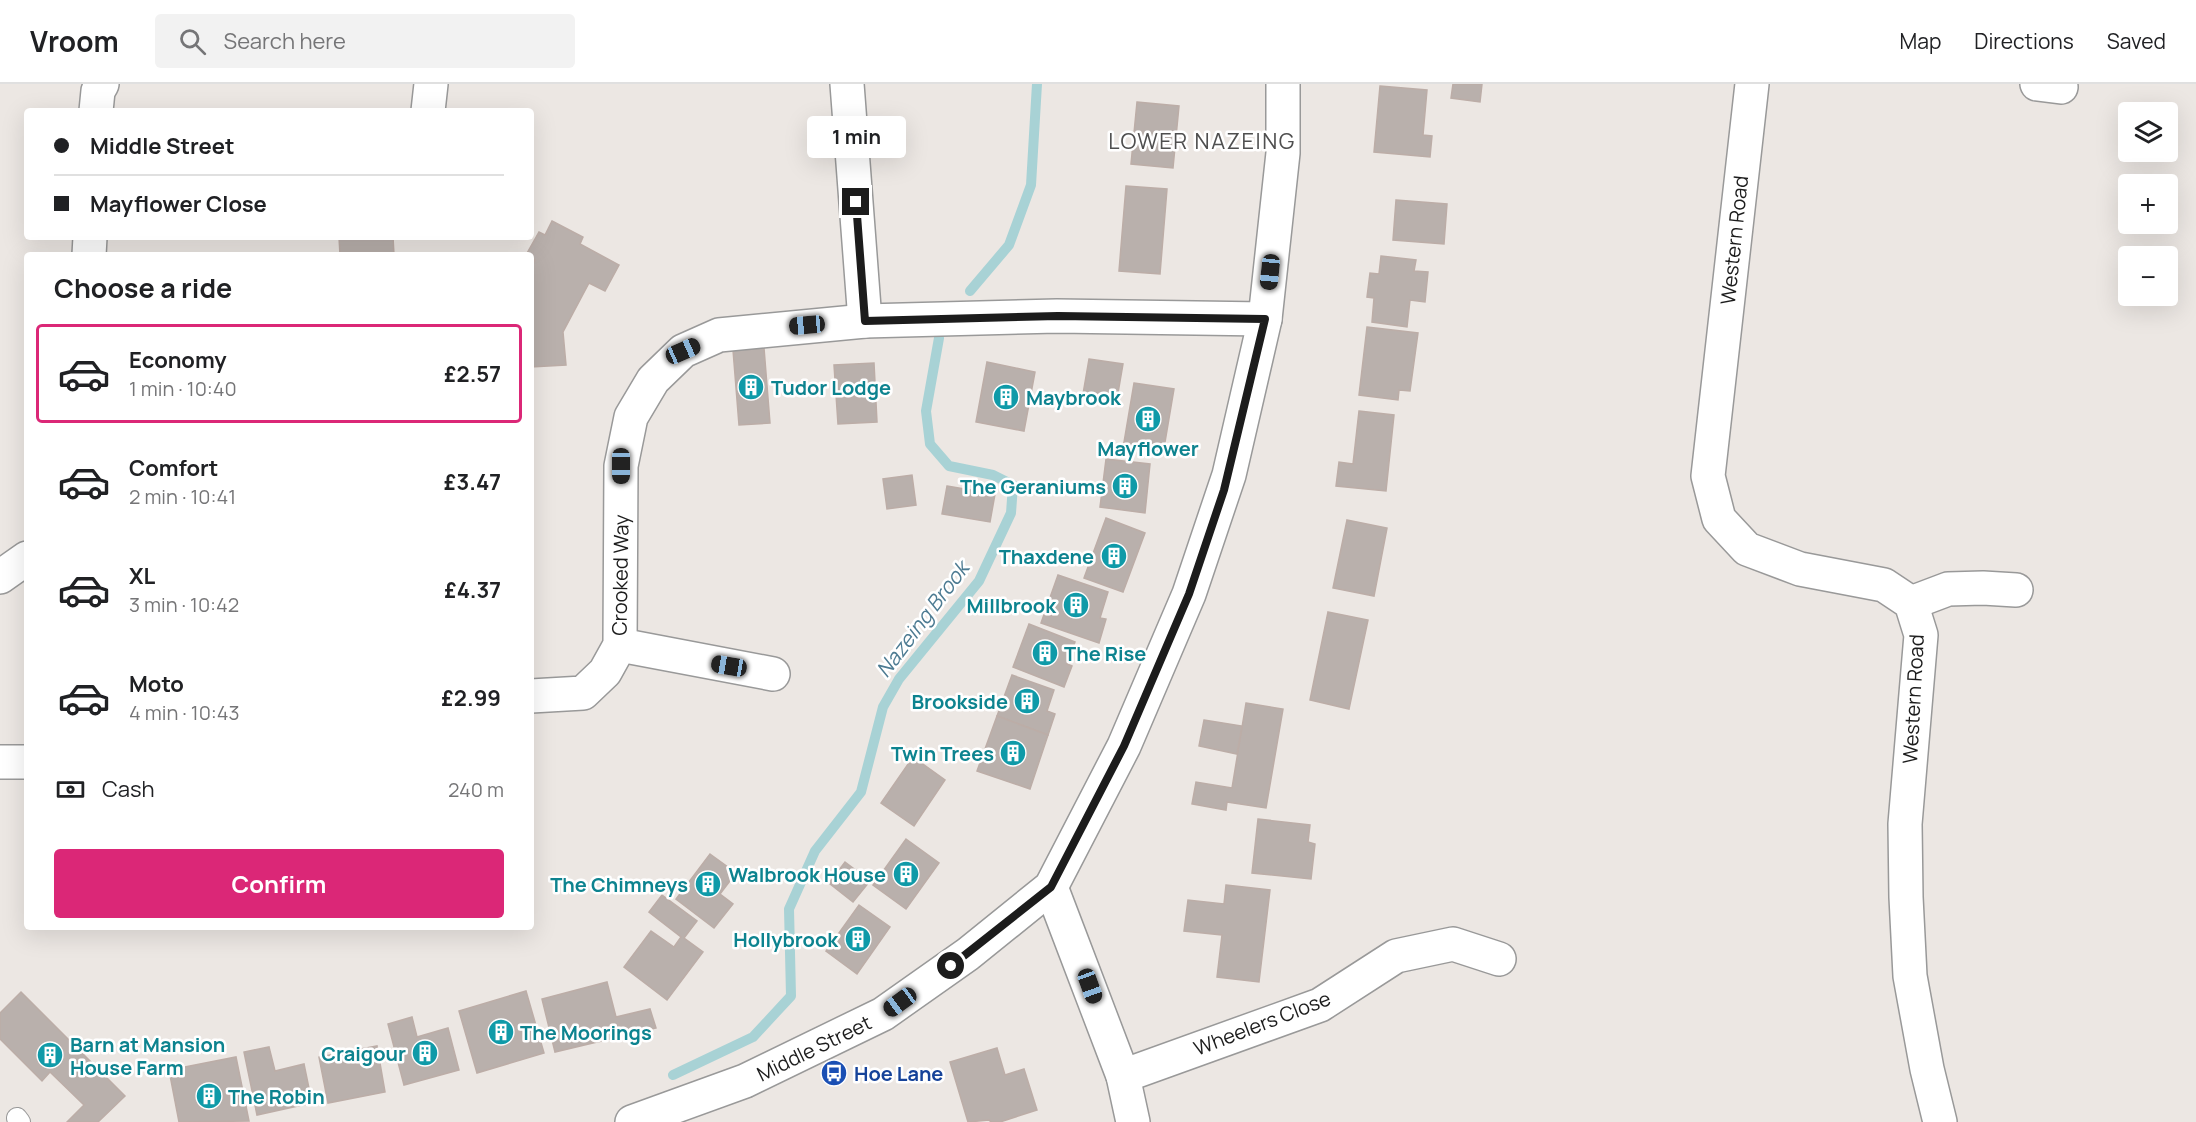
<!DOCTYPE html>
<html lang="en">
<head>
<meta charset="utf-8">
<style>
  :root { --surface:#fff; --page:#f2f2f2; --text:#202124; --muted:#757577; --line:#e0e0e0; --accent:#db2777 }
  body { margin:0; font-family:Manrope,sans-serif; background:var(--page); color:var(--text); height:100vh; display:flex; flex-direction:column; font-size:22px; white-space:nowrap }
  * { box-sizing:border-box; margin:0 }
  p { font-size:20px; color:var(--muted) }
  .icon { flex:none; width:33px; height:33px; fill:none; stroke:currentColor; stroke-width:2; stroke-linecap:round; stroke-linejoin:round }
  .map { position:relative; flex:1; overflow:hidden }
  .panel { position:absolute; left:24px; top:168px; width:510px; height:678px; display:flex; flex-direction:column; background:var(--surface); border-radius:6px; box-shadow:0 6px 24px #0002 }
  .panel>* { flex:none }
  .banner { position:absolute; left:24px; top:24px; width:510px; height:132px; border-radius:6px; box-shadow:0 6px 24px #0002; display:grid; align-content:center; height:132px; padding:0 30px; background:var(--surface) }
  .tools { position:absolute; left:2118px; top:18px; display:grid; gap:12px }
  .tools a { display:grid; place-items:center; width:60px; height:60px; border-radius:6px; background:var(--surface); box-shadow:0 6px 24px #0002; font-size:30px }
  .end { position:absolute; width:27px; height:27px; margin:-14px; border:8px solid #1c1c1c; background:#fff; box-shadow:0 0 0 3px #fff }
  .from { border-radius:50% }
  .bubble { position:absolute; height:42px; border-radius:6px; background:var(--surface); box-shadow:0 6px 24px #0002; font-size:20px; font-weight:700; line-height:42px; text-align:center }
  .car { position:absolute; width:18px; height:36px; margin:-18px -9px; border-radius:8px; box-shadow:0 0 4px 2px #0007; background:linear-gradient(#222 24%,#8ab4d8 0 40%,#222 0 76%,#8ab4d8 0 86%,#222 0) }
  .banner b { display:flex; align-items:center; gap:21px; height:57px; font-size:22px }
  .banner b+b { border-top:2px solid var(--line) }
  .banner i { width:15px; height:15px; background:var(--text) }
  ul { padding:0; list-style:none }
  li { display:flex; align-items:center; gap:18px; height:99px; margin:0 12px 9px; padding:0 18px; border:3px solid transparent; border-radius:6px }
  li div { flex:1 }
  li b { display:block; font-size:22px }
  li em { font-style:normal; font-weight:700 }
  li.active { border-color:var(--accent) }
  li>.icon { width:54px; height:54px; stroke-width:1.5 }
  h2 { padding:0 30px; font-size:27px; line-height:72px }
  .pay { display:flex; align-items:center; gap:15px; height:66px; padding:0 30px; font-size:22px }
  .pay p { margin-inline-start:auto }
  .cta { display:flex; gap:12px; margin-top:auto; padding:12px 30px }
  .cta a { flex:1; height:69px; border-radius:6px; background:var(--accent); color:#fff; font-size:24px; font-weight:700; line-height:69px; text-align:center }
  header { display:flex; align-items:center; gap:36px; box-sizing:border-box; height:84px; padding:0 30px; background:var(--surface); border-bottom:2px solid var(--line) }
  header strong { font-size:28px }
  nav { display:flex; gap:33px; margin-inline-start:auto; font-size:21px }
  .search { width:420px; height:54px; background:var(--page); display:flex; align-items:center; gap:15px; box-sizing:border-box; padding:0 21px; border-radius:6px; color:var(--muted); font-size:22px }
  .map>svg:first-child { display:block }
</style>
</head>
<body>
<header>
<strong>Vroom</strong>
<div class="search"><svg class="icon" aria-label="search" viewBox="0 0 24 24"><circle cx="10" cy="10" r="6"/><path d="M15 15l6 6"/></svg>Search here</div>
<nav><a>Map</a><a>Directions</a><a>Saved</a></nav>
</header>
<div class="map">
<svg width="2196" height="1038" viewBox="0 0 2196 1038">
  <rect width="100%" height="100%" fill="#ece7e3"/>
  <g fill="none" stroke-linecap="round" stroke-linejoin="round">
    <g stroke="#a8d2d5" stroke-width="10">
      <polyline points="970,207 1009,161 1031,101 1037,0"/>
      <polyline points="673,991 753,953 791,912 789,825 815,767 861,708 883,623 899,595 979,497 1011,429 1013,401 993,391 949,382 930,360 926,327 939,254"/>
    </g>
  </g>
  <g fill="#b9b0ac" stroke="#bcada7" stroke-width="1.5">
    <polygon points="1453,0 1482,0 1480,18 1451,14"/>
    <polygon points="1380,2 1427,6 1423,51 1432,52 1430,73 1374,68"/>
    <polygon points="1137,18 1179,22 1173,84 1131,80"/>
    <polygon points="1126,102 1167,105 1160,190 1119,187"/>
    <polygon points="1396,116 1447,120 1444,160 1393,156"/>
    <polygon points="552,137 583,153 580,160 619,181 605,207 589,199 563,248 566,281 531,283 531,184 535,176 531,174 531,171 526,171 539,148 545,151"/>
    <polygon points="339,153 393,153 394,171 340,171"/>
    <polygon points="1381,172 1416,176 1414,187 1428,188 1425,218 1410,216 1407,243 1372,238 1374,214 1367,213 1370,189 1379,190"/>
    <polygon points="1367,243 1418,249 1410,307 1399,306 1398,316 1359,311"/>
    <polygon points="764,264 770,339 739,341 733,266"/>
    <polygon points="1089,275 1123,280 1117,315 1083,310"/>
    <polygon points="987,278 1035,288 1024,347 976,338"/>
    <polygon points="874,279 877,338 838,340 834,281"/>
    <polygon points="1134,299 1174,305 1163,370 1123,364"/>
    <polygon points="1359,327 1394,331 1386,407 1336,402 1339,378 1353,380"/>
    <polygon points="1106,375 1150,380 1145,429 1100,423"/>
    <polygon points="912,391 916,421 887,425 883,395"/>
    <polygon points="947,402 995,410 990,438 942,430"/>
    <polygon points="1106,434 1145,449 1123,508 1084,494"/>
    <polygon points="1347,436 1387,444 1374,512 1333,504"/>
    <polygon points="1058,491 1108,508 1100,534 1106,535 1099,559 1041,539"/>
    <polygon points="1328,528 1368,536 1349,625 1310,616"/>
    <polygon points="1029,540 1075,558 1067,580 1072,582 1064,603 1013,583"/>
    <polygon points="1012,591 1054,606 1047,627 1055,630 1048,651 997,632"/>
    <polygon points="1246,619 1283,625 1266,724 1227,718 1226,726 1192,720 1196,698 1232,704"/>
    <polygon points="997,632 1048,651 1030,705 977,687"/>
    <polygon points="1204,636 1242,642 1237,670 1199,662"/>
    <polygon points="913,673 945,696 914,742 881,719"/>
    <polygon points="1258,735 1310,741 1308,758 1315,760 1311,795 1252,789"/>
    <polygon points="906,755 939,779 906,825 873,801"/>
    <polygon points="710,770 736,789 720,810 733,820 714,844 676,815"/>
    <polygon points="845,778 870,797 853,818 829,799"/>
    <polygon points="1226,801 1270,806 1259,898 1217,893 1222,851 1184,847 1188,816 1224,820"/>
    <polygon points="662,811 697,837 684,854 703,868 667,916 624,883 651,847 674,863 681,853 649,828"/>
    <polygon points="859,821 890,843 857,890 826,867"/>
    <polygon points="607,898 616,933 650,925 656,944 555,968 542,915"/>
    <polygon points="526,907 544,969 477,989 459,927"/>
    <polygon points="21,908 125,1012 98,1038 67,1038 84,1021 50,988 42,997 0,955 0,929"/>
    <polygon points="412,933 417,953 448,944 459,986 404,1001 388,940"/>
    <polygon points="377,962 385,1008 328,1019 319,973"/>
    <polygon points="269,963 275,987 304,980 312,1019 257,1031 244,968"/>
    <polygon points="997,964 1005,991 1024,985 1037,1026 1000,1038 991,1038 989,1036 968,1038 950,978"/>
    <polygon points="236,973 249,1037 179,1038 169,986"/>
  </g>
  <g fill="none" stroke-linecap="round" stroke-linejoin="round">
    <defs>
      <polyline id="service" points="17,1034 20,1038"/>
      <g id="minor">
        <polyline points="847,0 865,237"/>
        <polyline points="1752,0 1708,392 1719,435 1747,465 1800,485 1884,501 1911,519 1921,551 1905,740 1906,813 1910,892 1927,985 1940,1038"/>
        <polyline points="2037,0 2061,3"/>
        <polyline points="96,27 98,7 102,0"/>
        <polyline points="428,27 431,0"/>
        <polyline points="89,171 90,153"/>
        <polyline points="0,493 27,474"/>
        <polyline points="1911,519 1948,505 1983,504 2016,506"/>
        <polyline points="620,561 773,590"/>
        <polyline points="531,612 583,609 605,588 620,561 621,382 631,333 653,296 683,267 719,251 865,237 1057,232 1265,235"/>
        <polyline points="0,678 27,678"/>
        <polyline points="1051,803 1123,992 1133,1038"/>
        <polyline points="1123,992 1320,921 1396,872 1453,860 1499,875"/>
      </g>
      <polyline id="tertiary" points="632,1038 745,997 883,930 968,870 1051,803 1124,662 1189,510 1229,391 1265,235 1283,69 1283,0"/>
    </defs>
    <use href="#service" stroke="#999" stroke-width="22"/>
    <use href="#minor" stroke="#999" stroke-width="36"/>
    <use href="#tertiary" stroke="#999" stroke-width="36"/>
    <use href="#service" stroke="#fff" stroke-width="20"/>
    <use href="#minor" stroke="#fff" stroke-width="33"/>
    <use href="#tertiary" stroke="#fff" stroke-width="33"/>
  </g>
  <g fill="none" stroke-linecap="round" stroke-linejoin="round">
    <polyline stroke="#1c1c1c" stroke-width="8" points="856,118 865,237 1058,232 1265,235 1224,406 1189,510 1124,662 1051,803 951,882"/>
  </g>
  <defs>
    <symbol id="building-disc" viewBox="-11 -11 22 22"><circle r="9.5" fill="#0f9aa8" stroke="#fff"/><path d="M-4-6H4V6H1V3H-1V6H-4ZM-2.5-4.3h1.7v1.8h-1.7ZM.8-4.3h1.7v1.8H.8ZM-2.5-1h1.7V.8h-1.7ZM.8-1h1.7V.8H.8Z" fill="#fff"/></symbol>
    <symbol id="bus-disc" viewBox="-11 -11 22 22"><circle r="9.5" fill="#1a4fb4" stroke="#fff"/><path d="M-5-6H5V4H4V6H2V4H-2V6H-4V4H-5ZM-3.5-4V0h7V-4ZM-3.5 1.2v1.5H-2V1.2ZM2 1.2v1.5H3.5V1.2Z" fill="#fff"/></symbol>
  </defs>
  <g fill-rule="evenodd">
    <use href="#building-disc" x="736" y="288" width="30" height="30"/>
    <use href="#building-disc" x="991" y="298" width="30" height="30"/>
    <use href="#building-disc" x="1133" y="320" width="30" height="30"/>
    <use href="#building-disc" x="1110" y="387" width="30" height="30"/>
    <use href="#building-disc" x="1099" y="457" width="30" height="30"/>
    <use href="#building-disc" x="1061" y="506" width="30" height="30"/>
    <use href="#building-disc" x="1030" y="554" width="30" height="30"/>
    <use href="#building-disc" x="1012" y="602" width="30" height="30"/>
    <use href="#building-disc" x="998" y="654" width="30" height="30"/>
    <use href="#building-disc" x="891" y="775" width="30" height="30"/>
    <use href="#building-disc" x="693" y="785" width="30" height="30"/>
    <use href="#building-disc" x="843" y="840" width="30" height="30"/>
    <use href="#building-disc" x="486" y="933" width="30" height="30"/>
    <use href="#building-disc" x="410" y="954" width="30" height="30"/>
    <use href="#building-disc" x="35" y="956" width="30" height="30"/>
    <use href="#bus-disc" x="819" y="974" width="30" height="30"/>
    <use href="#building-disc" x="194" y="997" width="30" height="30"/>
  </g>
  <g text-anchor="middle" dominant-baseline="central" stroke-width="5" stroke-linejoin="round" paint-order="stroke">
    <g font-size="20" fill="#1c1c1c" stroke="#fff">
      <text transform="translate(1734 156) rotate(-84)">Western Road</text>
      <text transform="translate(620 491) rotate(-89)">Crooked Way</text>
      <text transform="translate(1913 615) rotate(-87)">Western Road</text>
      <text transform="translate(1262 939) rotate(-21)">Wheelers Close</text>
      <text transform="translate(814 964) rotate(-26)">Middle Street</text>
    </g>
    <g font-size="20" font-weight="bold" fill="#0d838f" stroke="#fff" text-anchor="end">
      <text x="771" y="303" text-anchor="start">Tudor Lodge</text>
      <text x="1026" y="313" text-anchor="start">Maybrook</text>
      <text x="1148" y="364" text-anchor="middle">Mayflower</text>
      <text x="1106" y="402">The Geraniums</text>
      <text x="1094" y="472">Thaxdene</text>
      <text x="1056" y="521">Millbrook</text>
      <text x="1064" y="569" text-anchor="start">The Rise</text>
      <text x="1008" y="617">Brookside</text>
      <text x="994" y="669">Twin Trees</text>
      <text x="886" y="790">Walbrook House</text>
      <text x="688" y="800">The Chimneys</text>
      <text x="838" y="855">Hollybrook</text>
      <text x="520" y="948" text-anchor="start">The Moorings</text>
      <text x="70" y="960" text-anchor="start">Barn at Mansion<tspan x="70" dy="23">House Farm</tspan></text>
      <text x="406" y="969">Craigour</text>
      <text x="228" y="1012" text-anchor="start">The Robin</text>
    </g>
    <g font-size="20" font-weight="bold" fill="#164399" stroke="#fff" text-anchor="start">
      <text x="854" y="989">Hoe Lane</text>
    </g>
    <g font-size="21" font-style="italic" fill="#4d7b92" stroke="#fff">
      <text transform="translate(922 535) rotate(-53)">Nazeing Brook</text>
    </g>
    <g font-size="22" letter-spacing="1.5" fill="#4f4f4f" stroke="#fff">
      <text x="1202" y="57">LOWER NAZEING</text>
    </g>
  </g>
</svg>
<div class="tools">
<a><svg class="icon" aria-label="layers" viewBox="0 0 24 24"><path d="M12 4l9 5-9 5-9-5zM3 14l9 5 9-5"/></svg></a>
<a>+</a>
<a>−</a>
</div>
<i class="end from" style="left:951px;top:882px"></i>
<i class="end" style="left:856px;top:118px"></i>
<div class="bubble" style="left:807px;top:32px;width:99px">1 min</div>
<i class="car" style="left:1270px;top:188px;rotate:186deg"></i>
<i class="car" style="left:807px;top:241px;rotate:265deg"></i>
<i class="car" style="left:683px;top:267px;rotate:66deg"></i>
<i class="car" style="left:621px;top:382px;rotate:180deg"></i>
<i class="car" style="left:729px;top:582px;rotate:280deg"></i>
<i class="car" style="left:1090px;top:902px;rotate:160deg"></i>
<i class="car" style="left:900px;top:918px;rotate:234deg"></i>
<div class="banner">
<b><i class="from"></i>Middle Street</b>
<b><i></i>Mayflower Close</b>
</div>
<section class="panel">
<h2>Choose a ride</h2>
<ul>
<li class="active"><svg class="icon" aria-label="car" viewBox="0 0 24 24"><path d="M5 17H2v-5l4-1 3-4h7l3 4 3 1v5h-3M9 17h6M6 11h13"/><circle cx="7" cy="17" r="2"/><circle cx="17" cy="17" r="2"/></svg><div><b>Economy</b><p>1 min · 10:40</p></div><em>£2.57</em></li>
<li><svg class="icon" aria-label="car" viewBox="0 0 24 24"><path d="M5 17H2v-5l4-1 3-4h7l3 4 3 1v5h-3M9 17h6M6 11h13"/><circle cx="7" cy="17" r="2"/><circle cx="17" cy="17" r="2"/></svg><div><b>Comfort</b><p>2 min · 10:41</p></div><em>£3.47</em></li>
<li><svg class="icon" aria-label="car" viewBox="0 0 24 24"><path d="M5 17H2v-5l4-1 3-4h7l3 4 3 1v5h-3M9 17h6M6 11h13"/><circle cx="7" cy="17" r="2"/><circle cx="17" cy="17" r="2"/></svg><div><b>XL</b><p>3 min · 10:42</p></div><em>£4.37</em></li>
<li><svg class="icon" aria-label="car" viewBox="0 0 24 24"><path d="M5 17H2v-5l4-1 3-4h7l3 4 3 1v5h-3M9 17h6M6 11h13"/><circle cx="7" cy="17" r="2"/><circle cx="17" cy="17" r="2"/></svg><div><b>Moto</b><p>4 min · 10:43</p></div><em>£2.99</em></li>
</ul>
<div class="pay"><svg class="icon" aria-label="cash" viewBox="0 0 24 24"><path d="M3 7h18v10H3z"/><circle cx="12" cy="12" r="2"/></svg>Cash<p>240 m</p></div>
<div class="cta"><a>Confirm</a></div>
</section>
</div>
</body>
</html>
